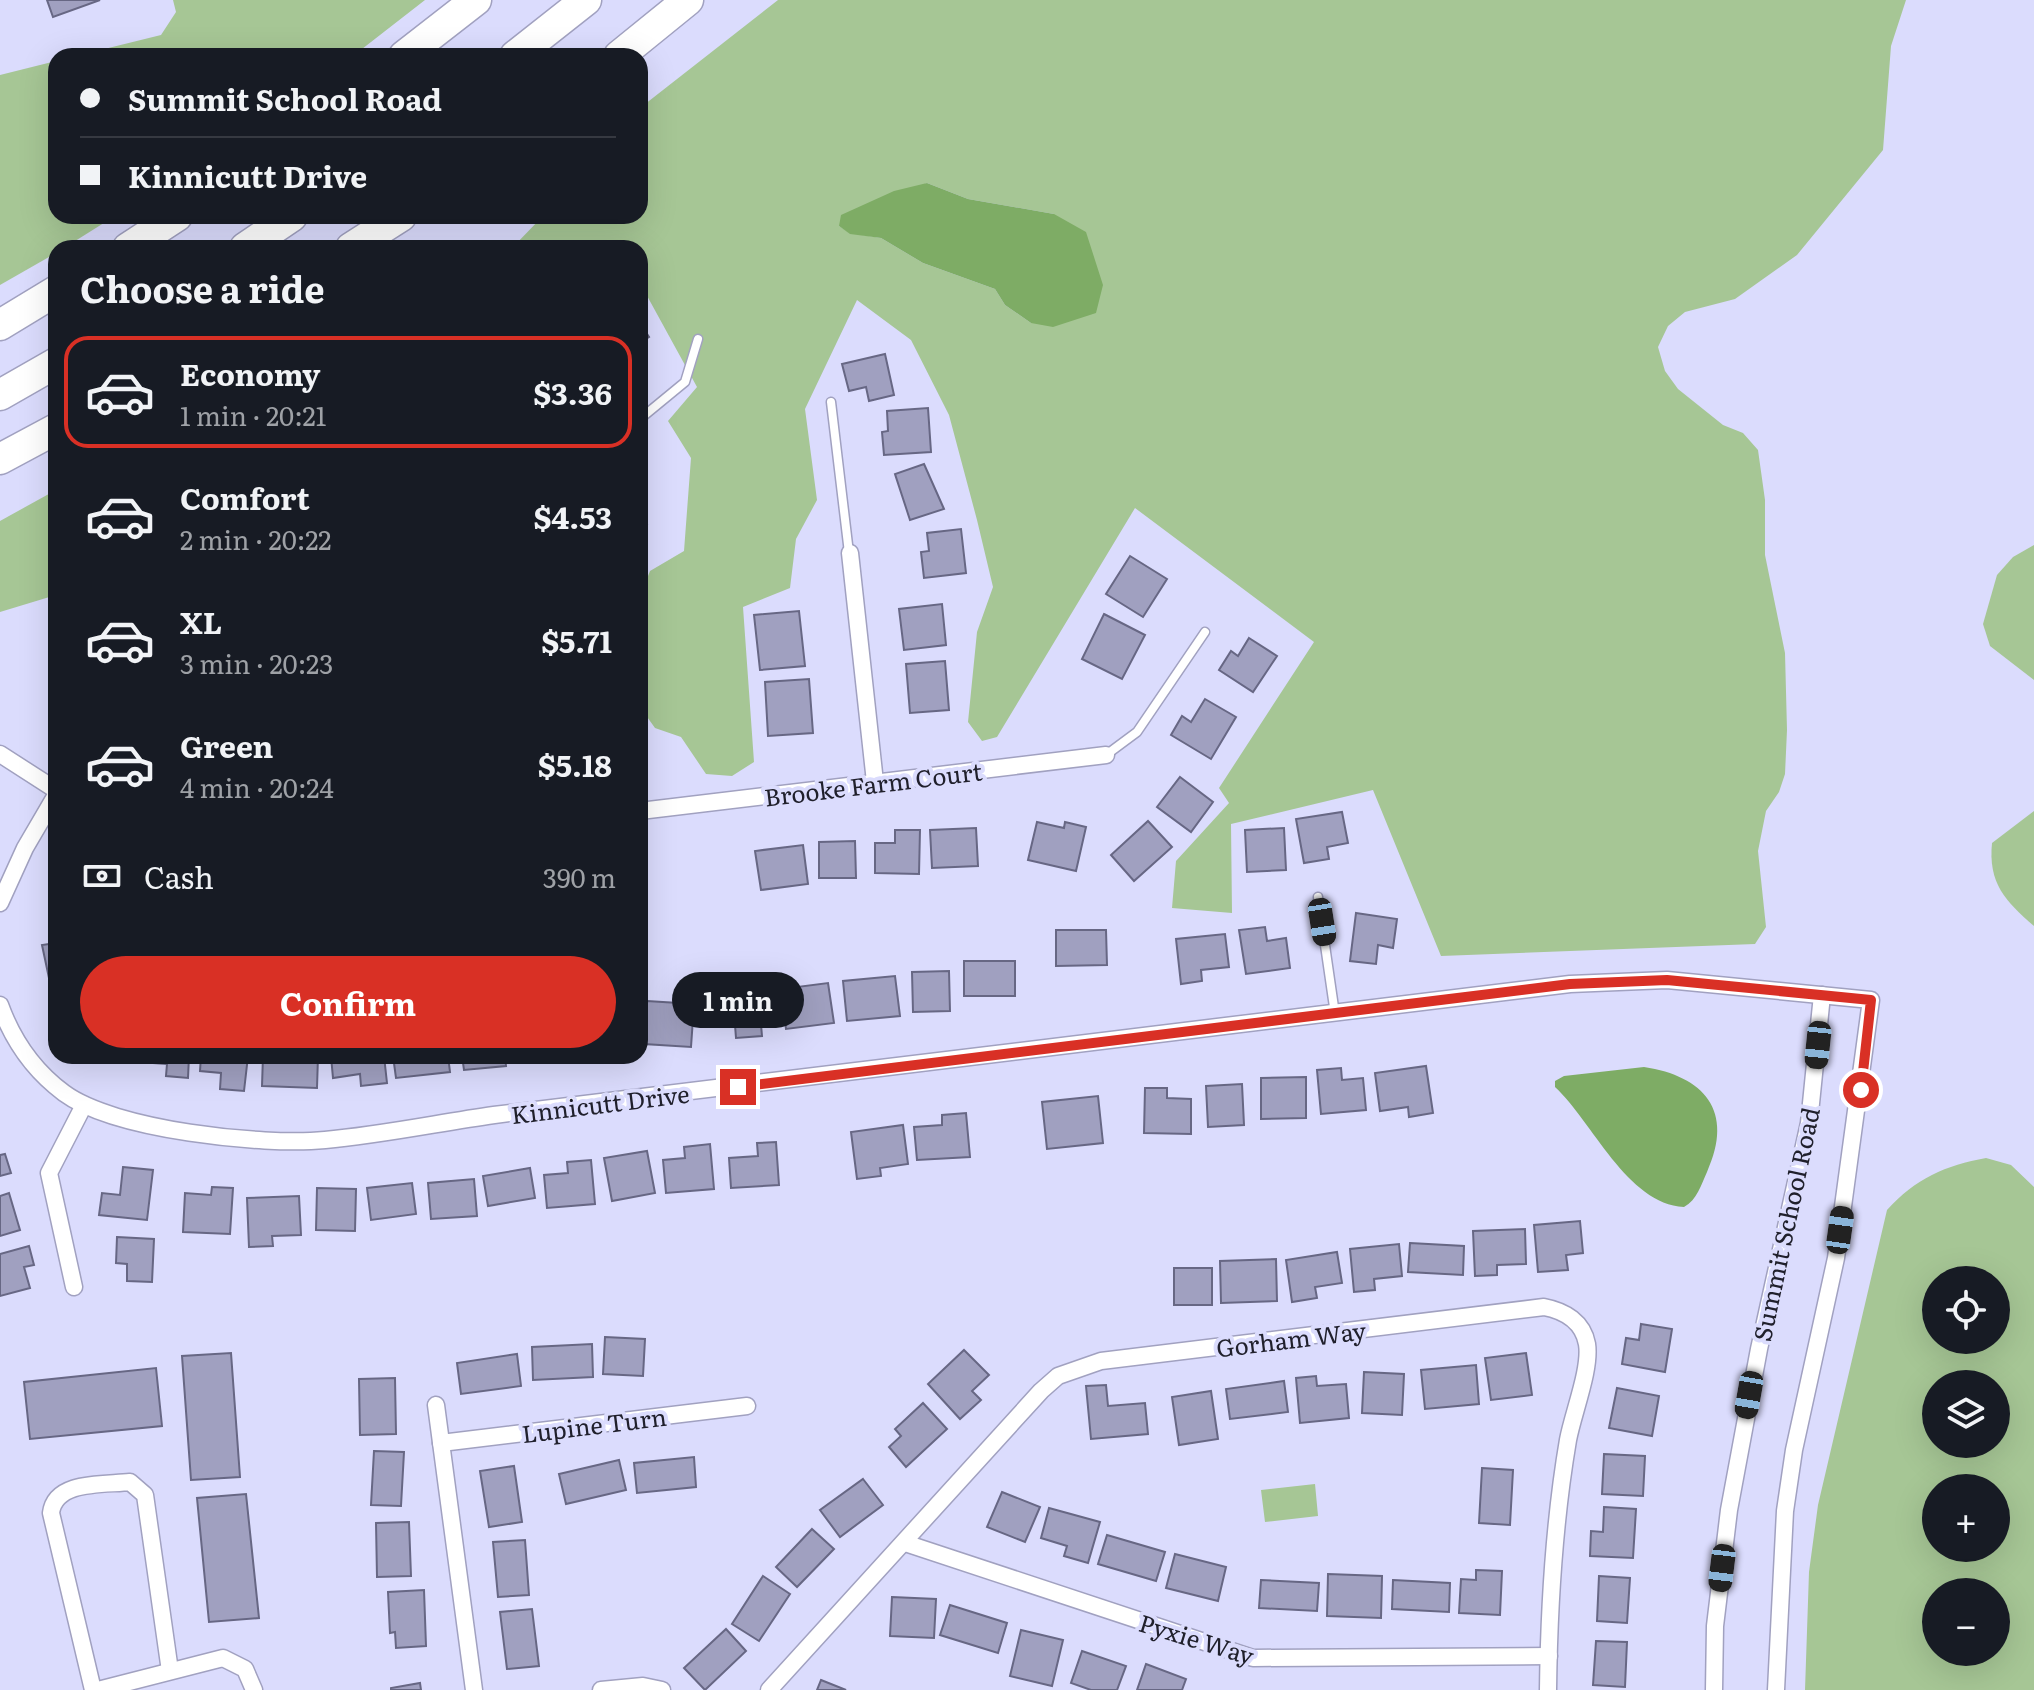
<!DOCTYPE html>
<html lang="en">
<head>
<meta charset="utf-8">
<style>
  :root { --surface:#171b24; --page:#20242c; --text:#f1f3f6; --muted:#9ea1a6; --line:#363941; --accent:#d93025 }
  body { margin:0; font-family:Literata,serif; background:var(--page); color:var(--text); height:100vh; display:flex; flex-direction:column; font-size:30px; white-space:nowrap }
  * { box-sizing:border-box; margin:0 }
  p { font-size:26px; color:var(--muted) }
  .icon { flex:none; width:44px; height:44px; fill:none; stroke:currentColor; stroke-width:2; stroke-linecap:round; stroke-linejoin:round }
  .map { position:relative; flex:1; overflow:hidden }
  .sheet { position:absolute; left:48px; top:240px; width:600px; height:824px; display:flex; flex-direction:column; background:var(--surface); border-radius:24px; box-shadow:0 8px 32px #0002 }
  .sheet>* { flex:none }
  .top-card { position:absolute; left:48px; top:48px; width:600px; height:176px; border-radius:24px; box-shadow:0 8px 32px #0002; display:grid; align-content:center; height:176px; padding:0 32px; background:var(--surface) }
  .controls { position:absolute; left:1922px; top:1266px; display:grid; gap:16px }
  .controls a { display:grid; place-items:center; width:88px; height:88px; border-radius:50%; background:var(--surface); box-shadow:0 8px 32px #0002; font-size:40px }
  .end { position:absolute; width:36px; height:36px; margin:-18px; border:10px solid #d93025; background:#fff; box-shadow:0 0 0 4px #fff }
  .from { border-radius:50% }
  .bubble { position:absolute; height:56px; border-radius:28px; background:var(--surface); box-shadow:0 8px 32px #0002; font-size:26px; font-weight:700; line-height:56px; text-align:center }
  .car { position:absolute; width:24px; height:48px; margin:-24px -12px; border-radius:10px; box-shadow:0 0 6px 2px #0007; background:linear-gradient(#222 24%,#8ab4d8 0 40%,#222 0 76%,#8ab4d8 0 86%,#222 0) }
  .top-card b { display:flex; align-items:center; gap:28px; height:76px; font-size:30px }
  .top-card b+b { border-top:2px solid var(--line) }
  .top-card i { width:20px; height:20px; background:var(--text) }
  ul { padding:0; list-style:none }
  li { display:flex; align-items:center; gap:24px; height:112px; margin:0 16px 12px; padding:0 16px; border:4px solid transparent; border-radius:24px }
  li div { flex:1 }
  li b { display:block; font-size:30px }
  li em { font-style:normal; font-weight:700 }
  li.on { border-color:var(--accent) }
  li>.icon { width:72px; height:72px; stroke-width:1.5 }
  h2 { padding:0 32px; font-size:36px; line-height:96px }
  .pay { display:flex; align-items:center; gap:20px; height:88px; padding:0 32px; font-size:30px }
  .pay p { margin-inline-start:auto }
  .primary-button { display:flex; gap:16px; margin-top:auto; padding:16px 32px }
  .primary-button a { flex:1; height:92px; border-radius:48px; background:var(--accent); color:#fff; font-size:32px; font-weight:700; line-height:92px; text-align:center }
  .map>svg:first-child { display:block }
</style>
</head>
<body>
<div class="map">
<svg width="2034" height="1690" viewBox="0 0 2034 1690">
  <rect width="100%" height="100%" fill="#dbdcfd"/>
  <g fill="#a6c695" fill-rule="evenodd">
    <polygon points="173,0 425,0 353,56 76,56 161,35 176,12"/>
    <path d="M778,0H1906L1891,46L1883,150L1797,255L1735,299L1685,312L1668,326L1658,347L1665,371L1678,389L1723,425L1743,433L1758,450L1765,500V555L1785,653L1787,730L1785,774L1779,792L1766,811L1758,851L1766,927L1755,944L1441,956L1373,790L1231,824L1232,913L1172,908L1176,861L1229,803L1219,788L1314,642L1135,508L997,737L982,741L968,722L977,632L993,587L977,520L949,415L911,340L857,300L805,409L817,500L796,539L790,588L743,607L754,762L732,776L706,774L681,737L655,728L640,707V596L650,571L684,551L691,458L668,421L697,387L640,283V248H512L543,216H640V108ZM927,183L968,199L1054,214L1031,323L1005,305L995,289L923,263L881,238L850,233L839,226Z"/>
    <polygon points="56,61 56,216 115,216 64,248 56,248 56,253 0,285 0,75"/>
    <polygon points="56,490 56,595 0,612 0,521"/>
    <polygon points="2034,545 2034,680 1990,646 1983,624 1997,575 2013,557"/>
    <path d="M2034,811V926C2005,901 1988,883 1992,843Z"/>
    <path d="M1986,1158L2011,1165L2034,1187V1690H1805L1809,1572L1818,1505L1887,1210C1915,1179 1946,1165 1986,1158ZM1936,1280H1996V1340H1936ZM1936,1384H1996V1444H1936ZM1936,1488H1996V1548H1936ZM1936,1592H1996V1652H1936Z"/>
    <polygon points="1315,1484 1318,1516 1265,1522 1261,1490"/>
  </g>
  <g fill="#7eac65">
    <polygon points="927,183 968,199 1054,214 1086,232 1103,285 1096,313 1053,327 1031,323 1005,305 995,289 923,263 881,238 850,234 839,226 841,215 894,191"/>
    <path d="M1644,1067C1704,1076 1735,1111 1707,1172C1701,1185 1697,1200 1684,1207C1627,1204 1592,1121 1555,1087V1081L1564,1076Z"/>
  </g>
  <g fill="#a0a0c0" stroke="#676784" stroke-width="2">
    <polygon points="47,0 100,0 53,17"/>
    <polygon points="640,323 649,337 640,343"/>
    <polygon points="885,354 894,395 869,401 866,387 849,391 842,364"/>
    <polygon points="928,408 931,452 884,455 882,432 888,431 887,411"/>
    <polygon points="924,464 944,509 910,520 895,474"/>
    <polygon points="640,481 647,524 640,525"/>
    <polygon points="961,529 966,573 924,578 921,552 929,551 927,533"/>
    <polygon points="1130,556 1167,579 1143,617 1106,594"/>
    <polygon points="942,604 946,645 904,650 899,609"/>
    <polygon points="799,611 805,666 760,670 754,615"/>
    <polygon points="1104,614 1145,635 1122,679 1082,659"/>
    <polygon points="1249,638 1277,656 1253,692 1219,670 1231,651 1238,656"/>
    <polygon points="945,661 949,710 910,713 906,664"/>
    <polygon points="809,679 813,733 768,736 765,682"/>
    <polygon points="1205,699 1236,717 1211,759 1171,735 1182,716 1191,722"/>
    <polygon points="1180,777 1213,802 1191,832 1157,807"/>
    <polygon points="1342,812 1348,843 1327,847 1329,859 1304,863 1296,819"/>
    <polygon points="1148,821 1172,847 1134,881 1111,855"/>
    <polygon points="1037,822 1064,828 1065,822 1086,827 1076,871 1028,860"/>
    <polygon points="976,828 978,866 932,868 930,830"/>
    <polygon points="1284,828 1286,870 1247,872 1245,830"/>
    <polygon points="895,830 920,830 919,874 875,873 875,843 895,843"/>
    <polygon points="855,841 856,878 819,878 819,842"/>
    <polygon points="803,845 808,884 761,890 755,851"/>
    <polygon points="56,880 56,901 50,898"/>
    <polygon points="1356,913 1397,919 1393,948 1378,945 1376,964 1350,961"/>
    <polygon points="1265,927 1267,941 1286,938 1290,968 1246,974 1239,930"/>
    <polygon points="1056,930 1106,930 1107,965 1056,966"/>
    <polygon points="1225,934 1229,967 1201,970 1202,981 1181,984 1176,939"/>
    <polygon points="56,943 56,996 53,997 42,945"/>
    <rect x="964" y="961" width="51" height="35"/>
    <polygon points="949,971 950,1011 913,1012 912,972"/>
    <polygon points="895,976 900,1016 847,1021 843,981"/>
    <polygon points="828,983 834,1023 786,1029 781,989"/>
    <polygon points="758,990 762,1036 736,1038 735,1025 707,1027 704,996"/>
    <polygon points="647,1001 694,1004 691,1047 644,1044"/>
    <polygon points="141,1056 189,1056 188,1078 166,1076 167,1064 140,1062"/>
    <polygon points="201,1056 248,1056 244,1091 220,1089 221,1073 200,1071"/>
    <polygon points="263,1056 318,1056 317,1088 262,1086"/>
    <polygon points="331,1056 384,1056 387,1083 361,1086 360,1074 333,1078"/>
    <polygon points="393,1056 448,1056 450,1072 396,1078"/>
    <polygon points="462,1056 505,1056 506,1066 464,1070"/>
    <polygon points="540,1056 566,1056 567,1059 541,1062"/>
    <polygon points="1426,1066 1433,1113 1409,1117 1408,1107 1380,1111 1375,1073"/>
    <polygon points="1341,1068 1342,1080 1363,1078 1366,1110 1321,1114 1317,1070"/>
    <polygon points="1306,1077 1306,1118 1261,1119 1261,1078"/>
    <polygon points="1242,1084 1244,1125 1208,1127 1206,1086"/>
    <polygon points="1145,1088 1167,1088 1167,1098 1191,1099 1191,1134 1144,1133"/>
    <polygon points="1098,1096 1103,1143 1047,1149 1042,1102"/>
    <polygon points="966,1113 970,1157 917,1160 914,1127 942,1125 942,1115"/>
    <polygon points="903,1125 908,1164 880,1168 881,1176 857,1179 851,1132"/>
    <polygon points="776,1142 779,1185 731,1188 729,1158 758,1156 757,1143"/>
    <polygon points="710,1144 714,1189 666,1193 663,1160 685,1158 684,1147"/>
    <polygon points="647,1151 655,1193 612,1201 604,1158"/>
    <polygon points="5,1154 11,1173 0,1176 0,1155"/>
    <polygon points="591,1160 595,1204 547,1208 544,1175 568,1173 567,1162"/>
    <polygon points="123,1167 153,1170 147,1220 99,1215 102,1193 120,1195"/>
    <polygon points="530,1168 535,1198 488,1206 483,1176"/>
    <polygon points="474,1179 477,1216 431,1219 428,1183"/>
    <polygon points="412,1183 416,1214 371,1220 367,1188"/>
    <polygon points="212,1187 233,1188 230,1234 183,1232 185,1193 211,1195"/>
    <polygon points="317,1188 356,1189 355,1231 316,1230"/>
    <polygon points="9,1193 20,1230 0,1236 0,1196"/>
    <polygon points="299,1196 301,1235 272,1236 273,1246 249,1247 247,1198"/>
    <polygon points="1580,1221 1583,1253 1566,1255 1568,1270 1538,1272 1534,1225"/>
    <polygon points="1525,1229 1526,1264 1497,1265 1497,1275 1475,1276 1473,1231"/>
    <polygon points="117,1237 154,1239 152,1282 127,1281 127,1264 116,1263"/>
    <polygon points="1410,1243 1464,1246 1463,1275 1408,1272"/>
    <polygon points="1399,1244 1402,1276 1374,1279 1375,1290 1354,1292 1350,1249"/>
    <polygon points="29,1246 34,1265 24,1267 30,1288 0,1296 0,1254"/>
    <polygon points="1337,1252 1342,1283 1315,1287 1317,1298 1292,1302 1286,1260"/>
    <polygon points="1276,1259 1277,1301 1221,1303 1220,1261"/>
    <rect x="1174" y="1268" width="38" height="37"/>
    <polygon points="1641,1324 1672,1329 1665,1372 1622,1364 1626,1338 1639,1340"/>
    <polygon points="605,1337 645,1339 643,1376 603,1374"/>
    <polygon points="592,1344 593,1377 533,1380 532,1347"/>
    <polygon points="964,1350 989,1375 972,1391 981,1400 960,1419 928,1384"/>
    <polygon points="231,1353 240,1477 191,1480 182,1356"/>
    <polygon points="1526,1353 1532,1395 1491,1400 1485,1358"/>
    <polygon points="517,1354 521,1386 461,1394 457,1363"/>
    <polygon points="1476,1365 1479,1404 1425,1409 1421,1370"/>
    <polygon points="156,1368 162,1426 30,1439 24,1382"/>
    <polygon points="1364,1372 1404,1374 1402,1415 1362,1413"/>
    <polygon points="1316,1376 1317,1386 1346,1384 1349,1418 1300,1423 1296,1378"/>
    <polygon points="395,1378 396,1434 360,1435 359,1379"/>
    <polygon points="1284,1381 1288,1412 1230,1419 1226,1389"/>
    <polygon points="1106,1385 1108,1406 1145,1403 1148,1434 1091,1439 1086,1386"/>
    <polygon points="1617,1388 1659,1396 1652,1436 1609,1428"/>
    <polygon points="1211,1391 1218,1439 1179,1445 1172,1397"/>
    <polygon points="923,1403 947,1429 906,1467 889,1447 901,1436 895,1429"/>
    <polygon points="374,1451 404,1452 401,1506 371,1505"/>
    <polygon points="1604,1454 1645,1456 1643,1496 1602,1494"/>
    <polygon points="694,1457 696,1487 637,1493 634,1463"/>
    <polygon points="619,1460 626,1490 566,1504 559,1474"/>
    <polygon points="514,1466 522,1522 489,1527 480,1471"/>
    <polygon points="1482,1468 1513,1470 1510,1525 1479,1523"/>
    <polygon points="863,1479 883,1505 840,1537 820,1510"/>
    <polygon points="1002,1492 1040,1507 1025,1542 987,1527"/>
    <polygon points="246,1494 259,1618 209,1622 197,1498"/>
    <polygon points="1604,1507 1636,1509 1633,1558 1590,1556 1591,1531 1603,1532"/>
    <polygon points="1049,1508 1100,1522 1088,1563 1064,1556 1067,1546 1041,1538"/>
    <polygon points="409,1522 411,1576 377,1577 376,1523"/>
    <polygon points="812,1529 834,1549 797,1587 776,1567"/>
    <polygon points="1107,1535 1165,1552 1156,1581 1098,1564"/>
    <polygon points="525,1540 529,1595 498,1597 493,1542"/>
    <polygon points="1175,1554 1226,1567 1218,1601 1166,1588"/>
    <polygon points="1476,1570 1502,1571 1500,1615 1459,1613 1461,1579 1476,1580"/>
    <polygon points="1328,1574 1382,1576 1381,1618 1327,1616"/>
    <polygon points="763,1576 790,1594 759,1641 732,1624"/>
    <polygon points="1599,1576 1630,1578 1627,1623 1597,1621"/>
    <polygon points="1261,1580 1319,1583 1317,1611 1259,1608"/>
    <polygon points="1393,1580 1450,1583 1449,1612 1392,1609"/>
    <polygon points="424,1590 426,1646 396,1648 395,1632 390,1633 388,1592"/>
    <polygon points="892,1597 936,1599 934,1638 890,1636"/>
    <polygon points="950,1605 1007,1623 998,1653 940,1635"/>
    <polygon points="532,1609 539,1666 507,1669 500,1612"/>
    <polygon points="726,1629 746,1651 705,1690 684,1668"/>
    <polygon points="1021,1630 1063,1640 1052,1686 1010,1676"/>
    <polygon points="1596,1641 1627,1642 1625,1687 1593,1685"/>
    <polygon points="1082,1651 1126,1666 1117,1690 1091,1690 1071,1683"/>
    <polygon points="1146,1664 1186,1679 1182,1690 1137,1690"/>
    <polygon points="821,1680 846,1690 817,1690"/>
    <polygon points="420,1683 421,1690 391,1690 391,1688"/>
  </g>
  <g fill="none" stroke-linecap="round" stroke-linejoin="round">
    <defs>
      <g id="lane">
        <polyline points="831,402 849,553"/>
        <polyline points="640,419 685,382 698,339"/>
        <polyline points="1106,755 1137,732 1205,632"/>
        <polyline points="1318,897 1335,1014"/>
      </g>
      <g id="street">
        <polyline points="850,553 875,782"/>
        <polyline points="0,754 56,790"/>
        <polyline points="640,811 1106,755"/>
        <polyline points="0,903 25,848 56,795"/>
        <path d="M0,1005C13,1041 33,1070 64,1093C114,1130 262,1146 325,1140C381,1135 438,1123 494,1115L1570,984L1667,980L1871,1000L1836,1258L1794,1450L1785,1511L1776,1690"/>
        <polyline points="74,1287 49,1173 84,1105"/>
        <polyline points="436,1405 474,1690"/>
        <polyline points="441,1443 747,1406"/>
        <polyline points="905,1543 1253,1658 1549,1656"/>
        <path d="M93,1690L51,1513C55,1480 104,1485 130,1482L145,1495L170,1671"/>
        <polyline points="98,1690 223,1658 245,1669 254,1690"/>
        <polyline points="601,1690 643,1686 662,1690"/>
        <path d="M769,1690L1041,1391L1058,1376L1101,1361L1544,1307C1565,1311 1583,1322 1587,1344C1591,1369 1573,1413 1568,1440C1554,1522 1549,1607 1548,1690"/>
        <polyline points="1714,1690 1715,1626 1729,1510 1759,1349 1809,1123 1822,995"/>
      </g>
      <g id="highway">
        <polyline points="404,56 476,0"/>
        <polyline points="515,56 586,0"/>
        <polyline points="619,56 688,0"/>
        <polyline points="128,248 177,216"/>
        <polyline points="245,248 292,216"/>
        <polyline points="351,248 401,216"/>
        <polyline points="0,325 56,291"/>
        <polyline points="0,395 56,363"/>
        <polyline points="0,459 56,429"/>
      </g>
    </defs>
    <use href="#lane" stroke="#a1a1c0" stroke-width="11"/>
    <use href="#street" stroke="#a1a1c0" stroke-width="19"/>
    <use href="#highway" stroke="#a1a1c0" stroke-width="33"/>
    <use href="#lane" stroke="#fff" stroke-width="8"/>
    <use href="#street" stroke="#fff" stroke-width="16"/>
    <use href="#highway" stroke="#fff" stroke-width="30"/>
  </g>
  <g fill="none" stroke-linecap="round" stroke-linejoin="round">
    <polyline stroke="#d93025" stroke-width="10" points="738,1087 1570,984 1667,980 1871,1000 1861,1090"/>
  </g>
  <g text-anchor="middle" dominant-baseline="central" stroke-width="8" stroke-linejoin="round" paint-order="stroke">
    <g font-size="24" fill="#20202c" stroke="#dbdcfd">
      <text transform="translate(873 783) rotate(-7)">Brooke Farm Court</text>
      <text transform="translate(600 1103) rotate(-7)">Kinnicutt Drive</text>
      <text transform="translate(1785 1224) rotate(-78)">Summit School Road</text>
      <text transform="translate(1291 1338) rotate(-7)">Gorham Way</text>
      <text transform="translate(594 1424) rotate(-7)">Lupine Turn</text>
      <text transform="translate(1197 1638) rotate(17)">Pyxie Way</text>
    </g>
  </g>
</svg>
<div class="controls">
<a><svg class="icon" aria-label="locate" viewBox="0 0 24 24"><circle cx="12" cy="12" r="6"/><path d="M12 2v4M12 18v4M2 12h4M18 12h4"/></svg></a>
<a><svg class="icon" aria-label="layers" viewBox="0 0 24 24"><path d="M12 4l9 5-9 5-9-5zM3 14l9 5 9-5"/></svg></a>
<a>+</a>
<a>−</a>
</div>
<i class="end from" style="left:1861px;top:1090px"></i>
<i class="end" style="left:738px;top:1087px"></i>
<div class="bubble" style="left:672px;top:972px;width:132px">1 min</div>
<i class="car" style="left:1322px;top:922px;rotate:171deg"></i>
<i class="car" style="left:1818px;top:1045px;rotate:186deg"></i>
<i class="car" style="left:1840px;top:1230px;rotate:8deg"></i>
<i class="car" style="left:1749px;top:1395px;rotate:190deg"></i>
<i class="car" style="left:1722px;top:1568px;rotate:187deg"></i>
<div class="top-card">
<b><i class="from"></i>Summit School Road</b>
<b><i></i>Kinnicutt Drive</b>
</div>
<section class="sheet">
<h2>Choose a ride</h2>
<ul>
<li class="on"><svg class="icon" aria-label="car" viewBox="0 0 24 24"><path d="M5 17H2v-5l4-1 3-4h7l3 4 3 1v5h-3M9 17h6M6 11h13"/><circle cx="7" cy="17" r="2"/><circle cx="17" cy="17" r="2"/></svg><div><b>Economy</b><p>1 min · 20:21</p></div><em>$3.36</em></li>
<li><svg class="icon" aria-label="car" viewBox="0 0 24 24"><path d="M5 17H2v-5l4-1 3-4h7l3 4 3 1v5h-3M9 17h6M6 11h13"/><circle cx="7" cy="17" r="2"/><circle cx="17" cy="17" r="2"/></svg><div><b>Comfort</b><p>2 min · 20:22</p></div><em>$4.53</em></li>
<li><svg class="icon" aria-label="car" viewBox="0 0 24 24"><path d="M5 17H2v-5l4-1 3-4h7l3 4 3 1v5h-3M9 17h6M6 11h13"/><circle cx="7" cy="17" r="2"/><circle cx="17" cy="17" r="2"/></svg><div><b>XL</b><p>3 min · 20:23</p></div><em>$5.71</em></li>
<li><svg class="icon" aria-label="car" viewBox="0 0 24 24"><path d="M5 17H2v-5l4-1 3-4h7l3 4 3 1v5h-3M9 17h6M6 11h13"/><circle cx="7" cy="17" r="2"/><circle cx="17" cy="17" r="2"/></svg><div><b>Green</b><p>4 min · 20:24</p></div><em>$5.18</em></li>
</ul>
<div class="pay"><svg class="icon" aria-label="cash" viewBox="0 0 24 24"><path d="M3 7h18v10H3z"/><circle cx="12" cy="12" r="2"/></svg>Cash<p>390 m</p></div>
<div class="primary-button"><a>Confirm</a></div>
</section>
</div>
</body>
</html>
